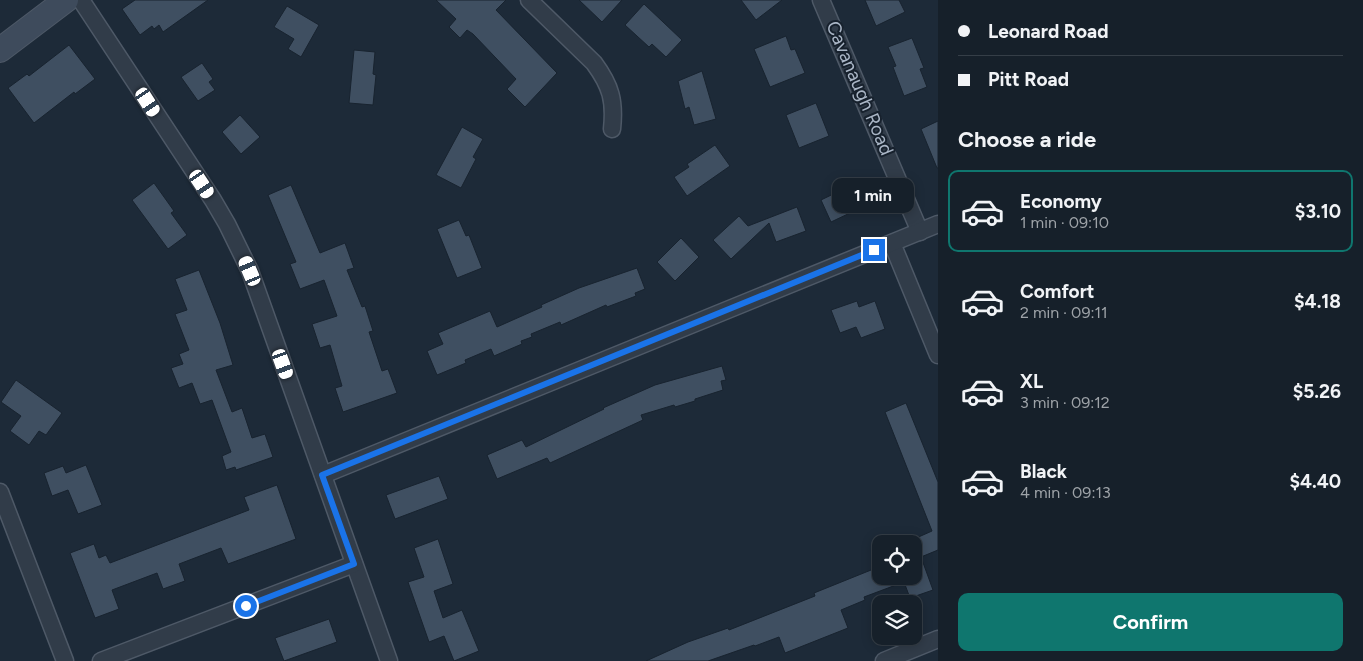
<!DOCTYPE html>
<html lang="en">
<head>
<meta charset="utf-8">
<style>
  :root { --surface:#16202a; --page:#1f2832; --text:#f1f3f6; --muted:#9ea3a8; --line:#353e47; --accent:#0f766e }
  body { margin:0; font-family:Figtree,sans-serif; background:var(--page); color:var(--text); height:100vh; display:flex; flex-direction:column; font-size:19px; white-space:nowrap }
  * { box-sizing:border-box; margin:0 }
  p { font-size:16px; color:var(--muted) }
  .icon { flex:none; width:28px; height:28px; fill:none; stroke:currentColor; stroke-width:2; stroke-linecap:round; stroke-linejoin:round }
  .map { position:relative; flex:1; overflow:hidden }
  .details { display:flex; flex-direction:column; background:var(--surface); width:425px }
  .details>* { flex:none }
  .top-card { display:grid; align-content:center; height:110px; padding:0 20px; background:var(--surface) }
  .tools { position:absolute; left:872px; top:535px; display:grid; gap:10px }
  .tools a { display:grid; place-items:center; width:50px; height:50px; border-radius:10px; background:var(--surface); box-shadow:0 2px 12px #0003,0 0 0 1px var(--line); font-size:25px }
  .end { position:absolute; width:22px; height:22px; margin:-11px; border:6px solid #1a73e8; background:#fff; box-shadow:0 0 0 2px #fff }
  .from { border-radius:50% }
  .bubble { position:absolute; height:35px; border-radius:10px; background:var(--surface); box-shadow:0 2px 12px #0003,0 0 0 1px var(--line); font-size:16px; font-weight:700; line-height:35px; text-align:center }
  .car { position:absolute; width:15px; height:30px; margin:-15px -8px; border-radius:6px; box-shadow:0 0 4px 1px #0007; background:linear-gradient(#fff 24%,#345 0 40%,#fff 0 76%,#345 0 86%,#fff 0) }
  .top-card b { display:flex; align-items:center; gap:18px; height:48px; font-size:19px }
  .top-card b+b { border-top:1px solid var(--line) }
  .top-card i { width:12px; height:12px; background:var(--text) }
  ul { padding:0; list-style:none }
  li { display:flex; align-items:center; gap:15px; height:82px; margin:0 10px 8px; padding:0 10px; border:2px solid transparent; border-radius:10px }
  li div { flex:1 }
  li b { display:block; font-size:19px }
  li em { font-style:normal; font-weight:700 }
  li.on { border-color:var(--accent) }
  li>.icon { width:45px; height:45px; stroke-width:1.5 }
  h2 { padding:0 20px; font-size:22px; line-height:60px }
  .primary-button { display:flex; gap:10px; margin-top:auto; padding:10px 20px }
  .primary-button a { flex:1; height:58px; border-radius:10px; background:var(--accent); color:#fff; font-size:20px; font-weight:700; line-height:58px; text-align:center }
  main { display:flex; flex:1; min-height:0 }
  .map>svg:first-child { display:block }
</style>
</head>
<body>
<main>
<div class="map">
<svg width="938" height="661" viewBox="0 0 938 661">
  <rect width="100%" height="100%" fill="#1d2a38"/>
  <g fill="#3f4f61" stroke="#18232f">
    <polygon points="135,0 208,0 163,32 159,25 154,29 152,26 140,35 122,9"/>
    <polygon points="436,0 506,0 496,10 557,73 525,107 507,89 516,79 473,34 467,30 460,38 449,27 456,19"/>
    <polygon points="579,0 622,0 602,22"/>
    <polygon points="741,0 782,0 756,20"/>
    <polygon points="865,0 899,0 905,12 876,26"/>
    <polygon points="644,4 682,40 666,57 652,44 649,47 625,25"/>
    <polygon points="287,6 319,25 301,57 288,49 294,39 274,27"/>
    <polygon points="786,36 791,50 795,49 805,73 770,87 754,49"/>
    <polygon points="912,38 924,68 920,69 927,87 904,96 893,67 896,66 888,47"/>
    <polygon points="69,45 95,79 75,94 74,92 34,123 8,88 27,74 29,76"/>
    <polygon points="354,50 375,52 373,74 376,75 373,105 349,103"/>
    <polygon points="202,63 213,79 209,82 215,90 198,101 181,77"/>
    <polygon points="702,71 716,119 694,125 689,107 685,109 678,81"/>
    <polygon points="816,103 829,136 799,148 786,115"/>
    <polygon points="240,115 260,137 241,154 222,132"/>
    <polygon points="938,121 938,168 937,168 921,129"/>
    <polygon points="462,127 483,139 473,157 476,159 461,188 436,175"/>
    <polygon points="715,145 730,166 687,196 674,177 689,167 687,164"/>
    <polygon points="858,182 869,204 831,222 821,200"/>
    <polygon points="154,183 174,211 171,213 187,235 168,249 132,200"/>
    <polygon points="291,185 320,253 345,243 354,268 347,270 362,307 365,306 373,331 369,332 382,371 388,369 397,393 343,412 335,388 342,386 330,345 320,348 312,324 337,316 324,280 300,289 290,264 296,262 268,195"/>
    <polygon points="797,207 806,231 776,242 769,223 731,259 713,240 739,216 748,226"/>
    <polygon points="459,220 466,236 469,235 482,268 457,278 437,229"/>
    <polygon points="681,238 699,257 675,281 657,262"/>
    <polygon points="637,268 645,289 635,293 636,296 607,307 606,305 561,325 560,322 531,334 532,337 521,341 522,344 494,356 491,349 465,360 466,363 437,375 427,351 443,344 438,333 490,311 497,327 542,307 541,305 579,288"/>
    <polygon points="199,270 220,323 233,365 216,370 232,412 242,408 252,438 265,434 273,457 236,470 235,467 226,470 222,456 231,452 212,400 200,404 192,383 179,388 171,368 183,364 179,354 189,350 175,314 187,310 175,279"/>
    <polygon points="857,301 859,307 875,301 885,329 861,338 856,327 840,333 831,310"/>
    <polygon points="722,366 726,380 721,381 723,390 695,399 695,401 675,407 674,405 641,415 643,420 550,463 547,458 497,479 487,455 522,440 526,447 604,409 603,408 655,385"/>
    <polygon points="16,380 62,413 46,435 39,431 29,445 10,431 21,416 1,402"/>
    <polygon points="906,403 938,482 938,550 921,557 933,590 910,598 904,582 864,597 865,600 841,610 848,628 785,653 779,637 755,646 754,645 708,661 646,661 688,642 728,628 729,630 815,596 814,593 881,566 881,576 914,576 914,539 932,531 885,412"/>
    <polygon points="86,465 102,505 78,514 68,490 52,496 44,473 63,466 66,473"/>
    <polygon points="439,476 448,499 395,519 386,495"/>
    <polygon points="277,485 296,539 228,564 221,548 179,564 185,581 163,589 157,573 112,590 119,609 95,618 70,553 94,544 99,558 106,555 110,563 249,510 244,497"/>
    <polygon points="438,539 453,584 434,591 443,618 462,610 479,651 454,661 444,636 429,642 408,582 424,577 414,548"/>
    <polygon points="329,619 337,642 284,661 275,638"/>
  </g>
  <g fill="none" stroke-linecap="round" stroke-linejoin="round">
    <defs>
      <g id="street">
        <polyline points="81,0 213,200 227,224 250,271 389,661"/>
        <path d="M529,0L594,63C611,86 615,101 612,129"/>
        <polyline points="821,0 920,232"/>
        <polyline points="892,243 938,355"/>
        <polyline points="323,475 938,224"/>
        <polyline points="0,492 65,661"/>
        <polyline points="101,661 354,564"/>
        <polyline points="884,661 938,639"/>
      </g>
      <polyline id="secondary" points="0,50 66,0"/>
    </defs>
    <use href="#street" stroke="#4e5967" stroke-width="19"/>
    <use href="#secondary" stroke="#4e5967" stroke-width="26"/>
    <use href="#street" stroke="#313c49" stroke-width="16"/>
    <use href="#secondary" stroke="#3e4b5c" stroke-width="24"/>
  </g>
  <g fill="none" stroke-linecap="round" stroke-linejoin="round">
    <polyline stroke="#1a73e8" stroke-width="6" points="246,606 354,564 322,475 874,250"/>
  </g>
  <g text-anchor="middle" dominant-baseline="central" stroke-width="4" stroke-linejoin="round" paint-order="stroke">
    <g font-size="19" fill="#aab6c6" stroke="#17212d">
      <text transform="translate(860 88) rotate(67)">Cavanaugh Road</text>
    </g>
  </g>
</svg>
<div class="tools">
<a><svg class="icon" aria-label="locate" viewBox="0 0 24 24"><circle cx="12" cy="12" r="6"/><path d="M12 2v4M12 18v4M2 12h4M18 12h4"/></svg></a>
<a><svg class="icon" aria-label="layers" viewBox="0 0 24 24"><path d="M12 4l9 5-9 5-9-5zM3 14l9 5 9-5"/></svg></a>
</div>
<i class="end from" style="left:246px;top:606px"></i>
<i class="end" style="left:874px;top:250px"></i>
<div class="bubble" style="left:832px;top:178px;width:82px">1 min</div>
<i class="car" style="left:148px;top:102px;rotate:147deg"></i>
<i class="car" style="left:202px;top:184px;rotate:146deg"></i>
<i class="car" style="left:250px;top:271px;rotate:337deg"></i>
<i class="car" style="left:283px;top:364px;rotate:160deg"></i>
</div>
<section class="details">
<div class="top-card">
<b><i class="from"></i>Leonard Road</b>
<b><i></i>Pitt Road</b>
</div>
<h2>Choose a ride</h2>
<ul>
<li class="on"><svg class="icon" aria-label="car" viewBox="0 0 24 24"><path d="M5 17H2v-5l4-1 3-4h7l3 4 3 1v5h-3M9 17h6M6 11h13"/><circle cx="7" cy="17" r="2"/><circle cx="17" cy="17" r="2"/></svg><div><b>Economy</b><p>1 min · 09:10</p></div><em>$3.10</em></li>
<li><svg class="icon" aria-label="car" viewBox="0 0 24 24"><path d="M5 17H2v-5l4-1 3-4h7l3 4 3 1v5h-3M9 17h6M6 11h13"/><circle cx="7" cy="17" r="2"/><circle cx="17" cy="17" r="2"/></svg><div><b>Comfort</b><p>2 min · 09:11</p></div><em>$4.18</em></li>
<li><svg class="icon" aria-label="car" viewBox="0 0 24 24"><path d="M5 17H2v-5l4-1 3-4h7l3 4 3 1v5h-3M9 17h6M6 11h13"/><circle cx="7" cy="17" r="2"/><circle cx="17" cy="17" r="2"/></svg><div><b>XL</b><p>3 min · 09:12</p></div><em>$5.26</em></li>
<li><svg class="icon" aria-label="car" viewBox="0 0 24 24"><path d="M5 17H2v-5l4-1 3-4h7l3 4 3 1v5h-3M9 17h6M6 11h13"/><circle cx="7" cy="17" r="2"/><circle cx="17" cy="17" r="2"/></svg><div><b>Black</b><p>4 min · 09:13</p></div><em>$4.40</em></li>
</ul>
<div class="primary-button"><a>Confirm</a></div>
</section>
</main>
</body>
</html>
